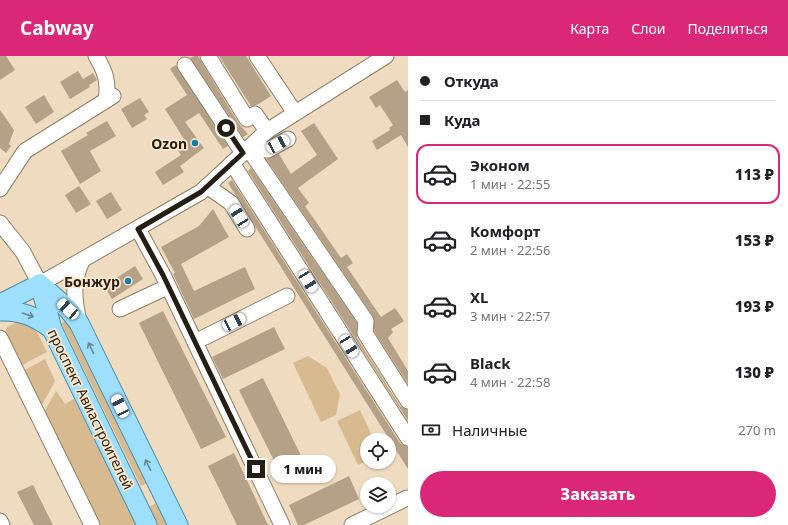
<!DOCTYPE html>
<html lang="ru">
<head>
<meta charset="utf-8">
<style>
  :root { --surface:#fff; --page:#f2f2f2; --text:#202124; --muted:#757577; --line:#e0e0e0; --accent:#db2777 }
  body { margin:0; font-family:"Noto Sans",sans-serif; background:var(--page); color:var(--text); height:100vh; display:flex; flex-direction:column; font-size:15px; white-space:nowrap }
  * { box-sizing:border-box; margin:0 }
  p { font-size:13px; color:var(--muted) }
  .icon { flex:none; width:22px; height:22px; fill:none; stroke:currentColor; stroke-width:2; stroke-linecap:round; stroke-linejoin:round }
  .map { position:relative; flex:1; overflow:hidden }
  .details { display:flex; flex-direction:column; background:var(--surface); width:380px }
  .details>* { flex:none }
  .guide { display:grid; align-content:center; height:88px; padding:0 12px; background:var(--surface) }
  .fabs { position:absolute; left:360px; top:377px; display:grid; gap:8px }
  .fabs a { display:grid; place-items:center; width:36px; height:36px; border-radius:50%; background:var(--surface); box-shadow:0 1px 3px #0004; font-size:20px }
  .end { position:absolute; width:18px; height:18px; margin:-9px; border:5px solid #251e14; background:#fff; box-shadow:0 0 0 2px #fff }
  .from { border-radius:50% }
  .bubble { position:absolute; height:28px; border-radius:14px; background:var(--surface); box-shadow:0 1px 3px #0004; font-size:13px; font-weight:800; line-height:28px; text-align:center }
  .car { position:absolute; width:12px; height:24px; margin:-12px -6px; border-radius:5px; box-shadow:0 0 3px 1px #0007; background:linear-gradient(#fff 24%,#345 0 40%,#fff 0 76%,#345 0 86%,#fff 0) }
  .guide b { display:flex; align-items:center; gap:14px; height:38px; font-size:15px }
  .guide b+b { border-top:1px solid var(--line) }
  .guide i { width:10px; height:10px; background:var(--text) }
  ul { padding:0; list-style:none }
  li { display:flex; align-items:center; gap:12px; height:60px; margin:0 8px 6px; padding:0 4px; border:2px solid transparent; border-radius:12px }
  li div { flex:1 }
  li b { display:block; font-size:15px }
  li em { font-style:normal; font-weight:800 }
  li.active { border-color:var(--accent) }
  li>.icon { width:36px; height:36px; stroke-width:1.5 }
  .pay { display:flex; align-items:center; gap:10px; height:44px; padding:0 12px; font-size:15px }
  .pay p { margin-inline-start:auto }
  .cta { display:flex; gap:8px; margin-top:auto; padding:8px 12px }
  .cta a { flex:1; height:46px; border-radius:24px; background:var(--accent); color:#fff; font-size:16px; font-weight:800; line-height:46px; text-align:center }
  header { display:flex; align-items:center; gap:24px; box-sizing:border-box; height:56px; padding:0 20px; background:var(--accent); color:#fff }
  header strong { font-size:19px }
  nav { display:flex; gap:22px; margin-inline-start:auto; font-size:14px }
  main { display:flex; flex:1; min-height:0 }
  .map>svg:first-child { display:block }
</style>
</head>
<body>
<header>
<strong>Cabway</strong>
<nav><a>Карта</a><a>Слои</a><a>Поделиться</a></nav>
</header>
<main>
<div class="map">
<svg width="408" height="469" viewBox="0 0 408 469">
  <rect width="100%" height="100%" fill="#efdbc0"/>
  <g fill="#d8ba90">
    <polygon points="65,265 70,267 150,426 141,430 62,269 63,266"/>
    <path d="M18,266C36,266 40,283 47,296L22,309L5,276L7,271Z"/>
    <polygon points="308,300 327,312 340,338 336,359 321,366 293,307"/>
    <polygon points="45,303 55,325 41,351 23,315"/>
    <polygon points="56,335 65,348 74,343 136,469 100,469 44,356"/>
    <polygon points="360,354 374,384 367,384 367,405 358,409 337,365"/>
    <polygon points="158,446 169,469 158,469 149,451"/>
  </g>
  <g fill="#b4a188">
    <polygon points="0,0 6,0 15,14 0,24"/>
    <polygon points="194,0 198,0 239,68 248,78 243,81 190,2"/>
    <polygon points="219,0 246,0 271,40 257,49 251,50"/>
    <polygon points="176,9 228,90 223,93 199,57 185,66 204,92 180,110 184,116 163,129 155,116 181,99 175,90 184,83 165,53 187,39 170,13"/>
    <polygon points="78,15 83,23 93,17 97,24 89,29 90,31 70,43 60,26"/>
    <polygon points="397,24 405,36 408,34 408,91 401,79 377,94 372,85 390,74 389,72 393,69 380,49 376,52 369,41"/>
    <polygon points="44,39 54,56 36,68 25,51"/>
    <polygon points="140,42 149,56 144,59 147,63 132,72 121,53"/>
    <polygon points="0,54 14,74 9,88 11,90 6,97 0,92"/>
    <polygon points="107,65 116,80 90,95 101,115 80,128 61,95 88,79 86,77"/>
    <polygon points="314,67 338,103 298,132 309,147 305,150 341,202 347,198 353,207 347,211 381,261 395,252 404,265 391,273 393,276 388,282 408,315 408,328 374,275 373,260 266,103 279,98 291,118 317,99 301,75"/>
    <polygon points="251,112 357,267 357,282 400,350 408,354 408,365 248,115"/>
    <polygon points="232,124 400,387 408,391 408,413 228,127"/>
    <polygon points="79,130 91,148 76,157 65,139"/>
    <polygon points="111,136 122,154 107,163 96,145"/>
    <polygon points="213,153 229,181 181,208 194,235 245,211 255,233 194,263 173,218 175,217 161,191 199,170"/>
    <polygon points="135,210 143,223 112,243 104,230"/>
    <polygon points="163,255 226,381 201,393 139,267"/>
    <polygon points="274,271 285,293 223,323 212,301"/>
    <polygon points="263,322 307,412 283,423 239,334"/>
    <polygon points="234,397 268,469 237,469 208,410"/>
    <polygon points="349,420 359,443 304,469 298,469 289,449"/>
    <polygon points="33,429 53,469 34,469 17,436"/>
  </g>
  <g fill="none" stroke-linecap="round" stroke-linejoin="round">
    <defs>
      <g id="minor">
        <path d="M96,0C105,15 109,26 106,44"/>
        <polyline points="208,0 247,63 255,58 267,75"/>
        <polyline points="257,0 295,57"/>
        <polyline points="185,9 243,97"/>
        <polyline points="248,92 366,265 365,277 408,345"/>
        <polyline points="248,92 268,94 288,83"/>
        <polyline points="232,107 408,382"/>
        <polyline points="207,130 231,147 247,173"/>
        <polyline points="0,133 25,95 113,40"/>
        <polyline points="0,167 23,196 40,228 201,136 267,75 386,0"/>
        <polyline points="138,173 163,219 282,469"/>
        <polyline points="120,253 167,231"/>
        <path d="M79,266C74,243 72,226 82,205"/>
        <polyline points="0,282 92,469"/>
        <polyline points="195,286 287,240"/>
        <polyline points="0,465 2,469"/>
        <polyline points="352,469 407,442"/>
      </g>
      <g id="major">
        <polyline points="40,228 68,253 79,267 178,469"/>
        <polyline points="40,228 52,273 147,469"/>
        <polyline points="0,248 40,228"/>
        <path d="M0,255C21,254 36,261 52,273"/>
      </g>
    </defs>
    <use href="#minor" stroke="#907e65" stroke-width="17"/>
    <use href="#major" stroke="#498daa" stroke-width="21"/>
    <use href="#minor" stroke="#fff" stroke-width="15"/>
    <use href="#major" stroke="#9edffd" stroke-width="19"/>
  </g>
  <defs><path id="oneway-shaft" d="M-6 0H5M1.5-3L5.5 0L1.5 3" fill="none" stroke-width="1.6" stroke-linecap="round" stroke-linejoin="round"/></defs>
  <g stroke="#688894">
    <use href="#oneway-shaft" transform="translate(28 259) rotate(19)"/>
    <use href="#oneway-shaft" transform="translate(91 292) rotate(-116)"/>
    <use href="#oneway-shaft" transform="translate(148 409) rotate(-116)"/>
  </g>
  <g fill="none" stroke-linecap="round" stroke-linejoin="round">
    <polyline stroke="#251e14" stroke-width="5" points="226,72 243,97 201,136 138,173 163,219 256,413"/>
  </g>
  <g fill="#1680a9" stroke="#fce8cd" stroke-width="1.5">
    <circle cx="195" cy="87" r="4"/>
    <circle cx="128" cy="225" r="4"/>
  </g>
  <g text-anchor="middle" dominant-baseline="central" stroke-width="3.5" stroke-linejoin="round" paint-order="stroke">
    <g font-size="14" font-weight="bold" fill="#251e14" stroke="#fce8cd" text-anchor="end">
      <text x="187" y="87">Ozon</text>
      <text x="120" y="225">Бонжур</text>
    </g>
    <g font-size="14" fill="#251e14" stroke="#fce8cd">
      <text transform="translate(91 353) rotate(64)">проспект Авиастроителей</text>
    </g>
  </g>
</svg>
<div class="fabs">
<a><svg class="icon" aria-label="locate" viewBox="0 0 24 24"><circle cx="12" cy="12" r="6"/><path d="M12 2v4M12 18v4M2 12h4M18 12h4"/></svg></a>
<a><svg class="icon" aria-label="layers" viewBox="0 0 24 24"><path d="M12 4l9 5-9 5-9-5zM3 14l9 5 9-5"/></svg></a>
</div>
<i class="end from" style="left:226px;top:72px"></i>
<i class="end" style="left:256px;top:413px"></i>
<div class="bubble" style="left:270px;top:399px;width:66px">1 мин</div>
<i class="car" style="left:278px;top:88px;rotate:61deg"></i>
<i class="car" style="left:239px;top:160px;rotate:328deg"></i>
<i class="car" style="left:308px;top:225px;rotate:148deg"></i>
<i class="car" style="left:68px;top:253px;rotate:312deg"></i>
<i class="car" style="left:234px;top:266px;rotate:63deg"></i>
<i class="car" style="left:349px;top:290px;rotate:148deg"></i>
<i class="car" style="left:120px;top:350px;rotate:334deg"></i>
</div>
<section class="details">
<div class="guide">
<b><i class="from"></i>Откуда</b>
<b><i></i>Куда</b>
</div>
<ul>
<li class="active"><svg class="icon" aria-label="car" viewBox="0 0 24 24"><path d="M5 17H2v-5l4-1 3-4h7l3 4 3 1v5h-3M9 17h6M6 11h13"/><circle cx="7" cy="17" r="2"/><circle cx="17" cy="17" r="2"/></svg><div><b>Эконом</b><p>1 мин · 22:55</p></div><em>113 ₽</em></li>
<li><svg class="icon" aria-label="car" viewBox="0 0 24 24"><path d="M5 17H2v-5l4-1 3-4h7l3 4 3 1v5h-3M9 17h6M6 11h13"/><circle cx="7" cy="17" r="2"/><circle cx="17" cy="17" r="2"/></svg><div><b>Комфорт</b><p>2 мин · 22:56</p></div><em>153 ₽</em></li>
<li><svg class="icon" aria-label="car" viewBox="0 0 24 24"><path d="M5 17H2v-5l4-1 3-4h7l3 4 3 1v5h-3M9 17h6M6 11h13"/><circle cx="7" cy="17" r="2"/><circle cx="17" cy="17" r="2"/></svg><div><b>XL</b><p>3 мин · 22:57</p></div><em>193 ₽</em></li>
<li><svg class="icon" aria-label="car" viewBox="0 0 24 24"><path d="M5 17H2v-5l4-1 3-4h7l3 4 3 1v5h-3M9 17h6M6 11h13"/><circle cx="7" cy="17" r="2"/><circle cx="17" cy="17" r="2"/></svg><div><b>Black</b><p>4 мин · 22:58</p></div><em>130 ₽</em></li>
</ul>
<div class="pay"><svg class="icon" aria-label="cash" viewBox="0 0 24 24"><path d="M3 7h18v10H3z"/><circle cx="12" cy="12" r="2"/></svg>Наличные<p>270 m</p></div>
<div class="cta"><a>Заказать</a></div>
</section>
</main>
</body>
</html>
